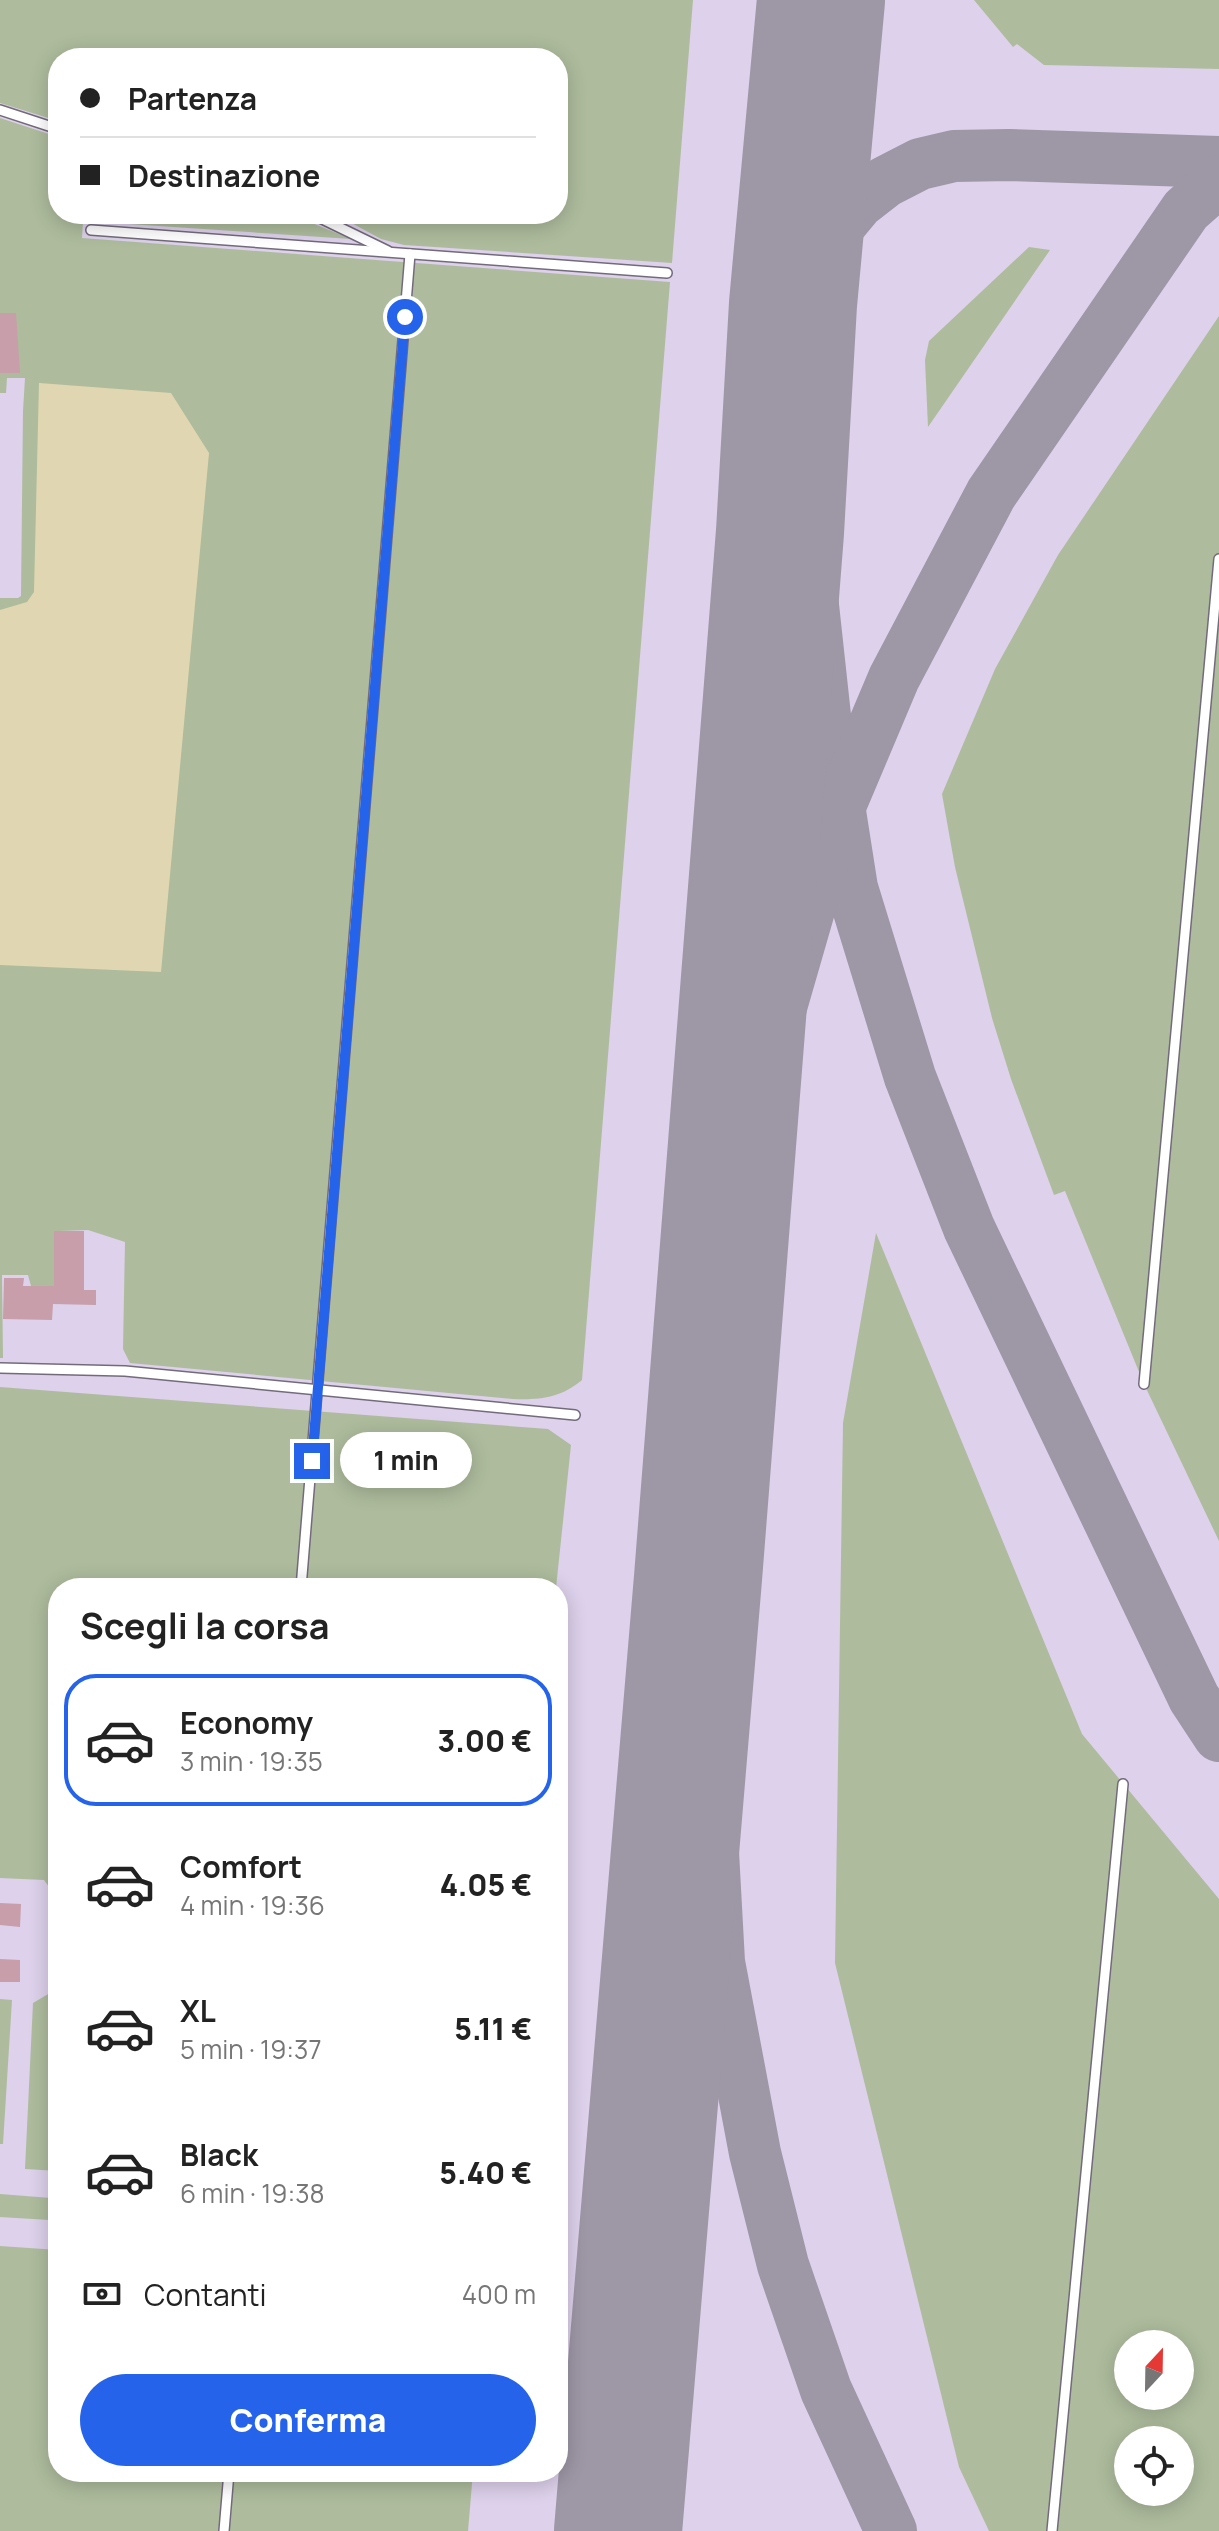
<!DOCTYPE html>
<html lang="it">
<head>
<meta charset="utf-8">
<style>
  :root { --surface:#fff; --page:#f2f2f2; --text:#222; --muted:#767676; --line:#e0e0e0; --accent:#2563eb }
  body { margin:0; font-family:Manrope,sans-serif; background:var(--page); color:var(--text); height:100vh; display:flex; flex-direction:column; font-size:30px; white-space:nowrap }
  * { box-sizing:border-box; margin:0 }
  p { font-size:26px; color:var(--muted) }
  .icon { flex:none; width:44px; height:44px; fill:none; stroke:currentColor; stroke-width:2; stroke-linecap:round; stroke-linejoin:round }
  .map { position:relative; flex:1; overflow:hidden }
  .drawer { position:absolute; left:48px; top:1578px; width:520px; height:904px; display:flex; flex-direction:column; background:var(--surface); border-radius:32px; box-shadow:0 4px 20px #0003 }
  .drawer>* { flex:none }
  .banner { position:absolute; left:48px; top:48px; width:520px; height:176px; border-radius:32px; box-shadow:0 4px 20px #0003; display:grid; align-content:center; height:176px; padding:0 32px; background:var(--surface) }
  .needle { width:52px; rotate:22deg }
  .fabs { position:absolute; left:1114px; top:2330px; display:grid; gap:16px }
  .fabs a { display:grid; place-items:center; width:80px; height:80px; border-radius:50%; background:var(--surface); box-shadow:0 4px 20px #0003; font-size:40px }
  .end { position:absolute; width:36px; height:36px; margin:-18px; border:10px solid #2563eb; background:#fff; box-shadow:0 0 0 4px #fff }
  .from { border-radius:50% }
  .bubble { position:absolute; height:56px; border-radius:28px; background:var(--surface); box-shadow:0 4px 20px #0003; font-size:26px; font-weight:800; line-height:56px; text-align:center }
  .banner b { display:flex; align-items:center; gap:28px; height:76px; font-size:30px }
  .banner b+b { border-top:2px solid var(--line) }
  .banner i { width:20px; height:20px; background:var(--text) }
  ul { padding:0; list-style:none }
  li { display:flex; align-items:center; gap:24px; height:132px; margin:0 16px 12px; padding:0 16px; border:4px solid transparent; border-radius:32px }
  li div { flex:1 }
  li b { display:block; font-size:30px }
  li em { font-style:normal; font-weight:800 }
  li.selected { border-color:var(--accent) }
  li>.icon { width:72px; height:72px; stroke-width:1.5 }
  h2 { padding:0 32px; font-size:36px; line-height:96px }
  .pay { display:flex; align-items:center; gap:20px; height:88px; padding:0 32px; font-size:30px }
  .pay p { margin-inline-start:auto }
  .cta { display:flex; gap:16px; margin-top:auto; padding:16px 32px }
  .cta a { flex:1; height:92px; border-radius:48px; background:var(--accent); color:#fff; font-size:32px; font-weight:800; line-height:92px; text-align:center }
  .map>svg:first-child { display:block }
</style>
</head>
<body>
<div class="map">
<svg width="1219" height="2531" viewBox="0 0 1219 2531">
  <rect width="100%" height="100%" fill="#e5dcef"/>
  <path fill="#ddd1eb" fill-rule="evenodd" d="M0,0H1219V2531H0ZM58,58H558V214H58ZM58,1588H558V2472H58ZM1128,2344H1180V2396H1128ZM1128,2440H1180V2492H1128Z"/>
  <g fill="#aebc9d" fill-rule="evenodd">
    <polygon points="0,0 693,0 672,263 404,245 381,239 335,214 558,214 558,58 58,58 58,121 0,103"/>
    <polygon points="974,0 1219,0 1219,69 1044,65 1017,44 1013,47"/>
    <path d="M0,118L58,137V214H290L351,239L83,221L82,238L670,282L582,1380C561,1398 539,1400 513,1399L130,1363L123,1349L125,1242L88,1230L60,1231V1286H31L28,1275H2L3,1358H0V598H18L21,596L23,411L25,378H7L6,393H0Z"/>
    <polygon points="1029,247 1050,250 928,427 925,360 929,341"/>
    <polygon points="1219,316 1219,1541 1144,1384 1065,1191 1054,1195 1011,1079 992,1018 955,867 942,794 995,669 1058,555"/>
    <path d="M876,1233L1082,1734L1219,1899V2531H989L959,2467L835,1963L843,1423ZM1128,2344H1180V2396H1128ZM1128,2440H1180V2492H1128Z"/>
    <polygon points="0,1387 548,1429 571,1445 556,1588 58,1588 58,2171 25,2169 33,2003 50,1993 55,1895 44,1880 0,1878"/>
    <polygon points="0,1999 12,2000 3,2144 0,2144"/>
    <polygon points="0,2194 51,2198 49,2220 0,2217"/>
    <polygon points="0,2246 58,2250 58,2472 473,2472 468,2531 0,2531"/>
  </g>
  <polygon fill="#e0d7b2" points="39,383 171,393 209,453 161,972 0,965 0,610 27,602 34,592"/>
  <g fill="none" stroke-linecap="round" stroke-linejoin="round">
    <g stroke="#9e97a6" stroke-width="52">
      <polyline points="808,143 805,404 811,587 825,716 852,888 910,1077 969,1228 1194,1698 1219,1736"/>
      <polyline points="809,282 833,233 858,203 885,182 920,164 954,156 1009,155 1219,162"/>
      <polyline points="716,1342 779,1014 837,813 894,678 991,494 1186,210 1219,181"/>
      <polyline points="698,1578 719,1962 755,2153 783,2265 826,2390 891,2531"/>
    </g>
    <polyline stroke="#9e97a6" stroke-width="128" points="618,2531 698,1578 780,532 793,304 821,0"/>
  </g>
  <g fill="#c79eaa">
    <polygon points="0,313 16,313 20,373 0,373"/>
    <polygon points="54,1231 84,1231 84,1290 96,1290 96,1305 53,1304 52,1320 3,1319 4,1278 24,1278 23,1286 54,1286"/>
    <polygon points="0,1903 21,1904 20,1927 0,1925"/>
    <polygon points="0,1959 20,1960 20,1982 0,1982"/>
  </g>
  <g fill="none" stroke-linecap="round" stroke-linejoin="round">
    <defs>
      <g id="lane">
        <polyline points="0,110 58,129"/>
        <polyline points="312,214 388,251"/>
        <polyline points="91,230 667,273"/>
        <polyline points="0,1368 125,1371 575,1415"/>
        <polyline points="1144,1384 1219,559"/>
        <polyline points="301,1588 410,254"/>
        <polyline points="224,2531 229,2472"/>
        <polyline points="1052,2531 1123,1784"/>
      </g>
    </defs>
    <use href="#lane" stroke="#736b7c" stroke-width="12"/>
    <use href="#lane" stroke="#fff" stroke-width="9"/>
  </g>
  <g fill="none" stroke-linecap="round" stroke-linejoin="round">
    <polyline stroke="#2563eb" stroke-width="10" points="312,1461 405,317"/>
  </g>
</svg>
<div class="fabs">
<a><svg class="needle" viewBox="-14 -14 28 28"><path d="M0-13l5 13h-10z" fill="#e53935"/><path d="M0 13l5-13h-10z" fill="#767676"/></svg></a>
<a><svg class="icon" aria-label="locate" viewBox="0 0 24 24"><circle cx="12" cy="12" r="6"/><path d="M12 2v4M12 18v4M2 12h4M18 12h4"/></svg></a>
</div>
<i class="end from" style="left:405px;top:317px"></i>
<i class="end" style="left:312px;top:1461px"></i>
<div class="bubble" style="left:340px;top:1432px;width:132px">1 min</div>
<div class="banner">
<b><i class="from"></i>Partenza</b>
<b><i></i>Destinazione</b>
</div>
<section class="drawer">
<h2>Scegli la corsa</h2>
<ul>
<li class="selected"><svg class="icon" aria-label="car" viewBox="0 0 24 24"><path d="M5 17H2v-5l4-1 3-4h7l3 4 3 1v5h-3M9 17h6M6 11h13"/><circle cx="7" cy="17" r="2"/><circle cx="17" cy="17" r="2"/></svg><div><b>Economy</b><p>3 min · 19:35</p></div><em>3.00 €</em></li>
<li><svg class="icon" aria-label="car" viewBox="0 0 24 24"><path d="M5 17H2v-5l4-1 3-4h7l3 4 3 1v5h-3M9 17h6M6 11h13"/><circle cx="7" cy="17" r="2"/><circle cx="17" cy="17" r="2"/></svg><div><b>Comfort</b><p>4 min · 19:36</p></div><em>4.05 €</em></li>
<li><svg class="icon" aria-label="car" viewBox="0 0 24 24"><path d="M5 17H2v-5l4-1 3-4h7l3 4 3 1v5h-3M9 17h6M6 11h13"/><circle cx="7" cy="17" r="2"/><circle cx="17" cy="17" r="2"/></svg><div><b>XL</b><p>5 min · 19:37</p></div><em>5.11 €</em></li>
<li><svg class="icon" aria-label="car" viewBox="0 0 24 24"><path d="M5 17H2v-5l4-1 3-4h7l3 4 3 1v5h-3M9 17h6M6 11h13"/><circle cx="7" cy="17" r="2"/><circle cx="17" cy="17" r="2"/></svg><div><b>Black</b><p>6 min · 19:38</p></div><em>5.40 €</em></li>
</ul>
<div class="pay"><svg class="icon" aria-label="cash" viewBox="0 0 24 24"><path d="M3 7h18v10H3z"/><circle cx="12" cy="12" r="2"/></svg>Contanti<p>400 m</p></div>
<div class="cta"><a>Conferma</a></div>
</section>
</div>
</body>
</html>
